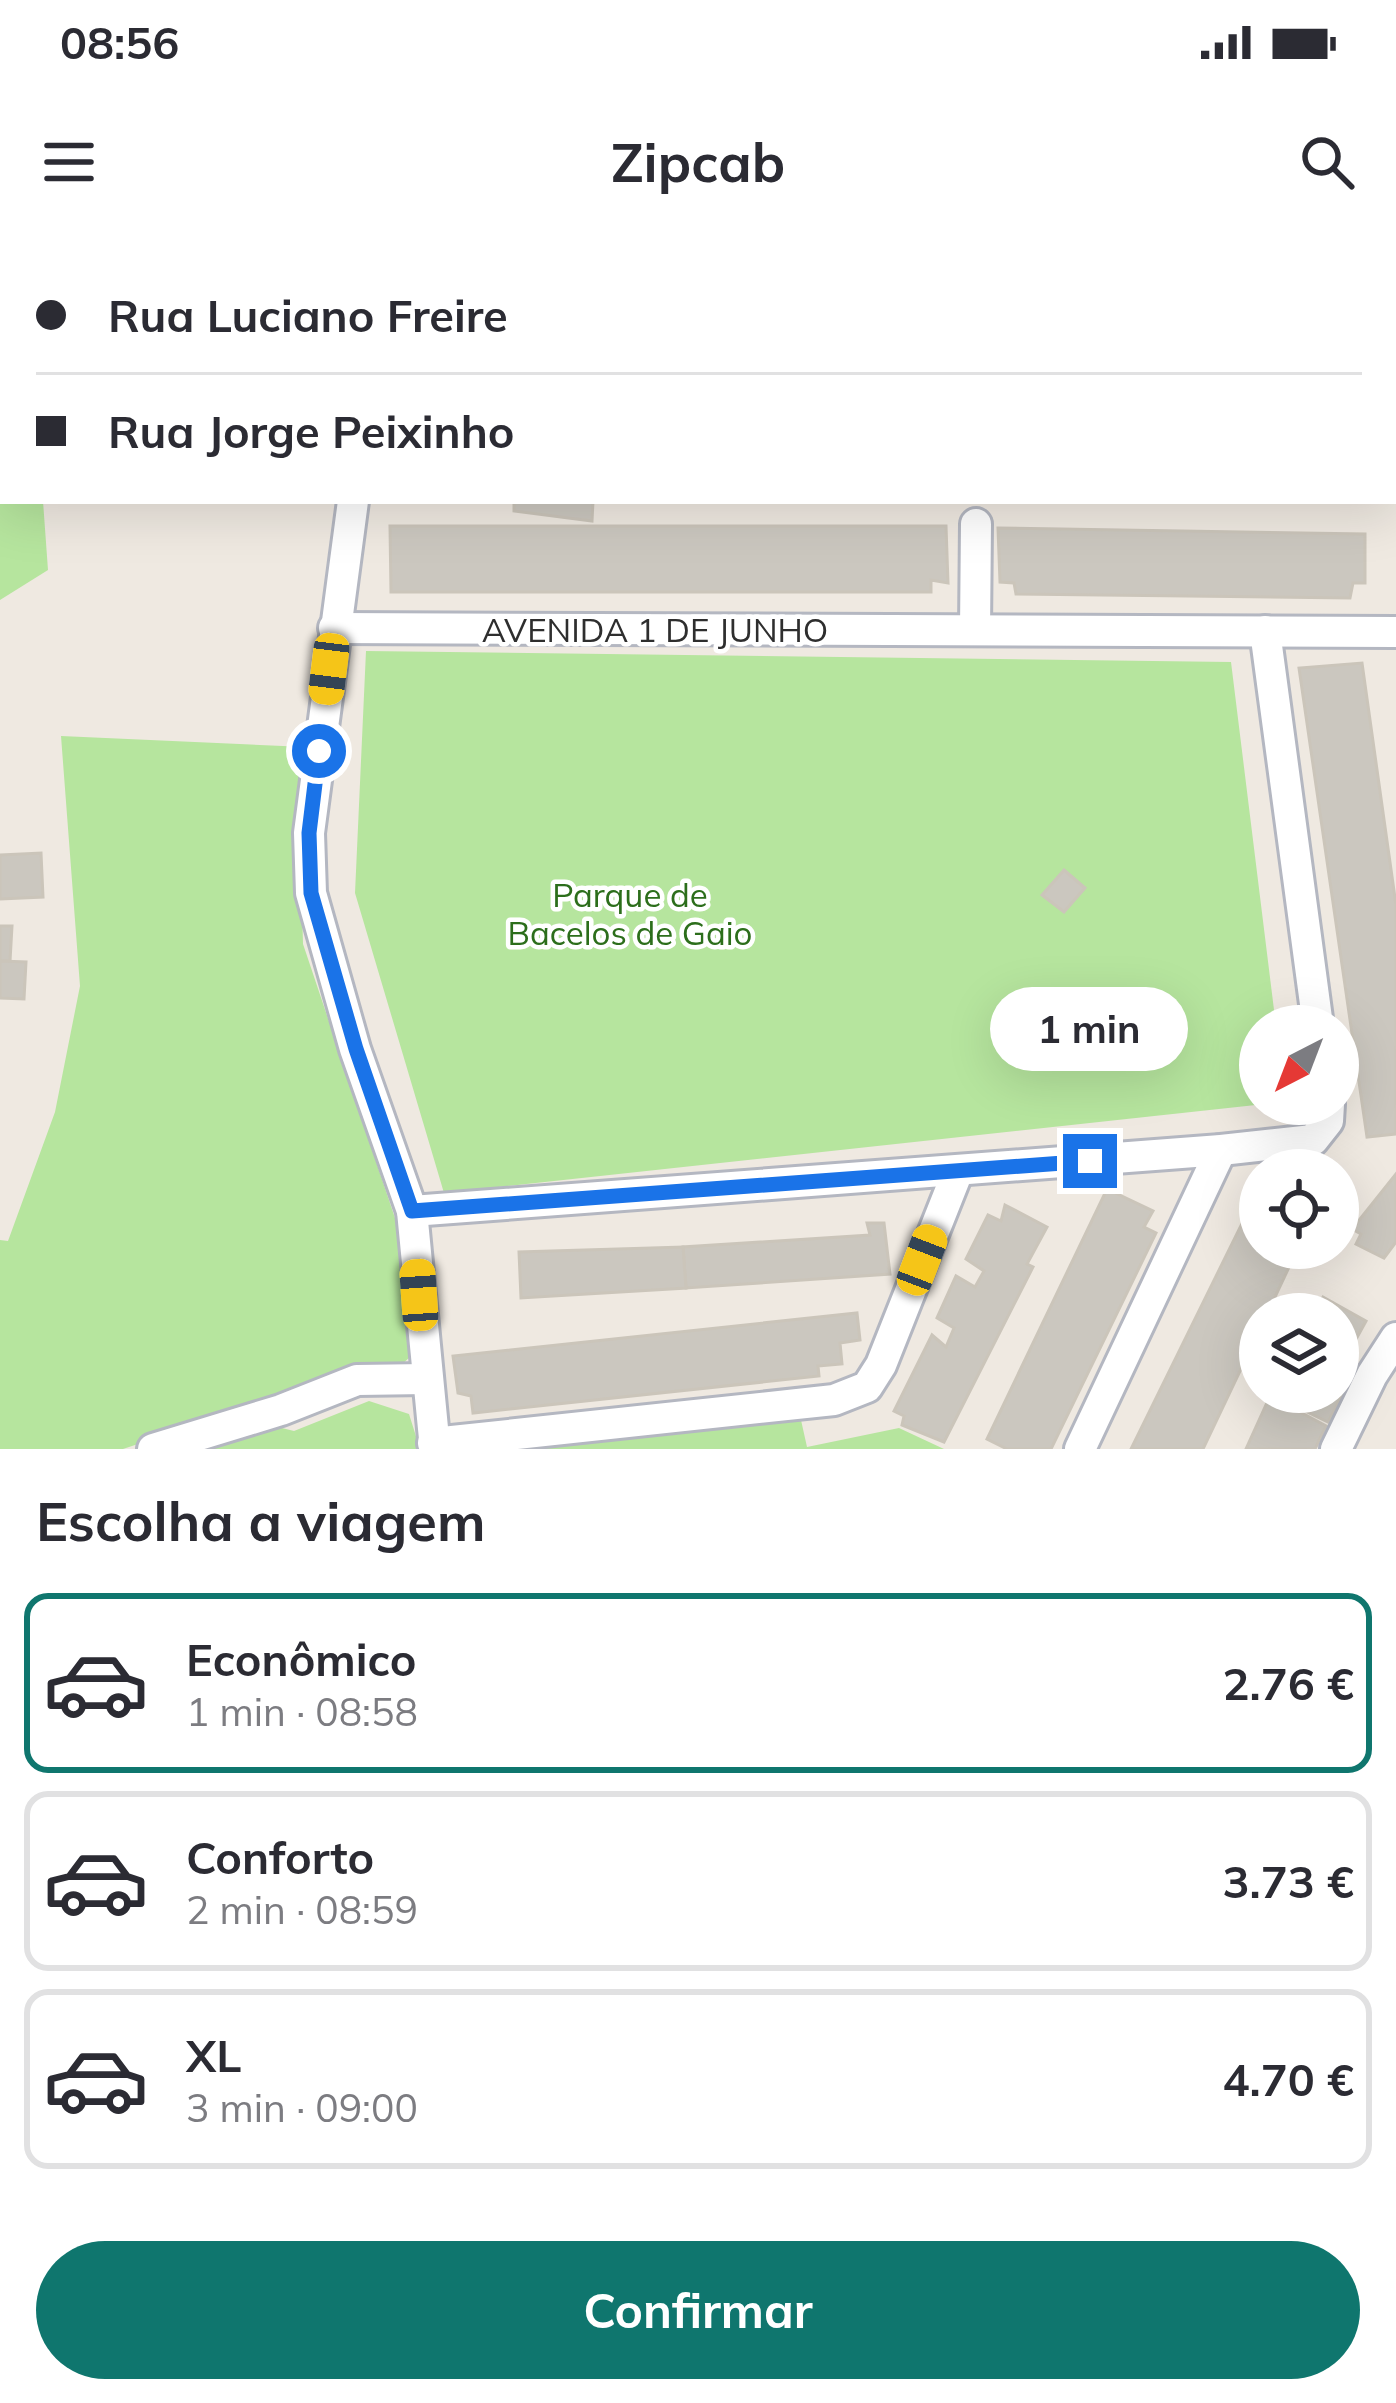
<!DOCTYPE html>
<html lang="pt">
<head>
<meta charset="utf-8">
<style>
  :root { --surface:#fff; --page:#f2f2f3; --text:#2b2b33; --muted:#7c7c81; --line:#e1e1e2; --accent:#0f766e }
  body { margin:0; font-family:Mulish,sans-serif; background:var(--page); color:var(--text); height:100vh; display:flex; flex-direction:column; font-size:45px; white-space:nowrap }
  * { box-sizing:border-box; margin:0 }
  p { font-size:39px; color:var(--muted) }
  .icon { flex:none; width:66px; height:66px; fill:none; stroke:currentColor; stroke-width:2; stroke-linecap:round; stroke-linejoin:round }
  .map { position:relative; height:1209px; overflow:hidden }
  .sheet { display:flex; flex-direction:column; background:var(--surface); flex:1 }
  .sheet>* { flex:none }
  .guide { position:absolute; left:0px; top:0px; width:1398px; height:264px; box-shadow:0 12px 48px #0002; display:grid; align-content:center; height:264px; padding:0 36px; background:var(--surface) }
  .needle { width:78px; rotate:222deg }
  .controls { position:absolute; left:1239px; top:765px; display:grid; gap:24px }
  .controls a { display:grid; place-items:center; width:120px; height:120px; border-radius:50%; background:var(--surface); box-shadow:0 12px 48px #0002; font-size:60px }
  .end { position:absolute; width:54px; height:54px; margin:-27px; border:15px solid #1a73e8; background:#fff; box-shadow:0 0 0 6px #fff }
  .from { border-radius:50% }
  .bubble { position:absolute; height:84px; border-radius:42px; background:var(--surface); box-shadow:0 12px 48px #0002; font-size:39px; font-weight:700; line-height:84px; text-align:center }
  .car { position:absolute; width:36px; height:72px; margin:-36px -18px; border-radius:15px; box-shadow:0 0 9px 3px #0007; background:linear-gradient(#f5c518 24%,#345 0 40%,#f5c518 0 76%,#345 0 86%,#f5c518 0) }
  .guide b { display:flex; align-items:center; gap:42px; height:114px; font-size:45px }
  .guide b+b { border-top:3px solid var(--line) }
  .guide i { width:30px; height:30px; background:var(--text) }
  ul { padding:0; list-style:none }
  li { display:flex; align-items:center; gap:36px; height:180px; margin:0 24px 18px; padding:0 12px; border:6px solid var(--line); border-radius:24px }
  li div { flex:1 }
  li b { display:block; font-size:45px }
  li em { font-style:normal; font-weight:700 }
  li.selected { border-color:var(--accent) }
  li>.icon { width:108px; height:108px; stroke-width:1.5 }
  h2 { padding:0 36px; font-size:54px; line-height:144px }
  .action { display:flex; gap:24px; margin-top:auto; padding:24px 36px }
  .action a { flex:1; height:138px; border-radius:72px; background:var(--accent); color:#fff; font-size:48px; font-weight:700; line-height:138px; text-align:center }
  .status { display:flex; justify-content:space-between; align-items:center; height:84px; padding:0 60px; background:var(--surface); direction:ltr }
  .status svg { height:33px; fill:currentColor }
  header { display:flex; justify-content:space-between; align-items:center; height:156px; padding:0 36px; background:var(--surface); font-size:54px; font-weight:700 }
  .map>svg:first-child { display:block }
</style>
</head>
<body>
<div class="status"><b>08:56</b><svg viewBox="0 0 49 12"><path d="M0 12V9h3v3zM5 12V6h3v6zM10 12V3h3v9zM15 12V0h3v12zM26 1h20v11H26zM47 4h2v5h-2z"/></svg></div>
<header><svg class="icon" aria-label="menu" viewBox="0 0 24 24"><path d="M4 6h16M4 12h16M4 18h16"/></svg>Zipcab<svg class="icon" aria-label="search" viewBox="0 0 24 24"><circle cx="10" cy="10" r="6"/><path d="M15 15l6 6"/></svg></header>
<div class="map">
<svg width="1396" height="1209" viewBox="0 0 1396 1209">
  <rect width="100%" height="100%" fill="#efe9e1"/>
  <polygon fill="#e3e1e8" points="335,0 334,3 2,1 2,0"/>
  <g fill="#b6e59e">
    <polygon points="0,185 3,261 43,261 48,330 0,360"/>
    <polygon points="366,411 1231,422 1276,786 1260,786 1260,864 1265,864 444,953 355,653"/>
    <polygon points="61,496 306,507 299,558 303,704 396,981 411,1116 400,1126 369,1127 123,1209 0,1209 0,1000 8,1001 55,872 80,746"/>
    <polygon points="369,1161 409,1174 420,1209 196,1209 274,1186 294,1191"/>
    <polygon points="801,1180 807,1207 899,1188 944,1209 534,1209 535,1201"/>
  </g>
  <g fill="#cbc7bf" stroke="#cbc5ba" stroke-width="3">
    <polygon points="514,261 593,261 592,281 514,271"/>
    <polygon points="390,286 946,286 948,343 931,340 931,352 391,352"/>
    <polygon points="998,288 1365,294 1365,343 1353,343 1350,358 1016,354 1014,343 1000,342"/>
    <polygon points="1362,423 1396,665 1396,894 1367,897 1299,428"/>
    <polygon points="41,613 43,657 0,659 0,615"/>
    <polygon points="1064,630 1085,648 1064,672 1042,655"/>
    <polygon points="0,686 12,686 10,721 0,721"/>
    <polygon points="0,721 26,722 24,759 0,758"/>
    <polygon points="1396,934 1396,1002 1384,1018 1356,1004 1361,994 1352,989"/>
    <polygon points="1107,949 1153,971 1144,987 1156,993 1051,1209 1007,1209 987,1199"/>
    <polygon points="1257,953 1260,1008 1298,1008 1267,1074 1260,1074 1260,1089 1203,1209 1131,1209"/>
    <polygon points="1005,965 1047,987 1027,1024 1033,1027 944,1202 902,1185 904,1176 894,1171 932,1095 946,1107 954,1088 937,1078 956,1036 975,1047 984,1031 966,1019 988,975 1001,981"/>
    <polygon points="867,983 884,983 890,1034 686,1048 683,1007 870,995"/>
    <polygon points="683,1007 686,1048 521,1058 519,1012"/>
    <polygon points="1323,1057 1366,1081 1338,1132 1338,1074 1314,1074"/>
    <polygon points="857,1073 860,1100 840,1103 842,1124 818,1126 819,1136 473,1173 471,1156 458,1153 453,1116"/>
    <polygon points="1338,1138 1348,1144 1328,1182 1266,1152 1338,1152"/>
    <polygon points="1270,1156 1326,1186 1315,1209 1246,1209"/>
  </g>
  <g fill="none" stroke-linecap="round" stroke-linejoin="round">
    <defs>
      <g id="minor">
        <polyline points="351,0 351,3"/>
        <polyline points="500,3 500,0"/>
        <polyline points="353,261 309,593 311,653 355,809 412,971 435,1209"/>
        <polyline points="334,388 1396,392"/>
        <polyline points="975,390 976,284"/>
        <polyline points="1265,391 1318,786"/>
        <polyline points="412,971 1221,910 1313,900 1328,881 1329,864"/>
        <polyline points="433,1203 834,1160 867,1147 881,1125 958,931"/>
        <polyline points="153,1209 281,1170 357,1140 426,1139"/>
        <polyline points="1080,1209 1221,910"/>
        <polyline points="1336,1209 1372,1135 1396,1098"/>
      </g>
    </defs>
    <use href="#minor" stroke="#b4b7c1" stroke-width="36"/>
    <use href="#minor" stroke="#fff" stroke-width="30"/>
  </g>
  <g fill="none" stroke-linecap="round" stroke-linejoin="round">
    <polyline stroke="#1a73e8" stroke-width="15" points="319,511 309,593 311,653 356,809 412,971 1090,921"/>
  </g>
  <g text-anchor="middle" dominant-baseline="central" stroke-width="9" stroke-linejoin="round" paint-order="stroke">
    <g font-size="33" fill="#2e2e2e" stroke="#fff">
      <text x="655" y="389">AVENIDA 1 DE JUNHO</text>
    </g>
    <g font-size="33" fill="#2c6e1b" stroke="#fff">
      <text x="630" y="654">Parque de<tspan x="630" dy="38">Bacelos de Gaio</tspan></text>
    </g>
  </g>
</svg>
<div class="controls">
<a><svg class="needle" viewBox="-14 -14 28 28"><path d="M0-13l5 13h-10z" fill="#e53935"/><path d="M0 13l5-13h-10z" fill="#7c7c81"/></svg></a>
<a><svg class="icon" aria-label="locate" viewBox="0 0 24 24"><circle cx="12" cy="12" r="6"/><path d="M12 2v4M12 18v4M2 12h4M18 12h4"/></svg></a>
<a><svg class="icon" aria-label="layers" viewBox="0 0 24 24"><path d="M12 4l9 5-9 5-9-5zM3 14l9 5 9-5"/></svg></a>
</div>
<i class="end from" style="left:319px;top:511px"></i>
<i class="end" style="left:1090px;top:921px"></i>
<div class="bubble" style="left:990px;top:747px;width:198px">1 min</div>
<i class="car" style="left:329px;top:429px;rotate:187deg"></i>
<i class="car" style="left:922px;top:1020px;rotate:21deg"></i>
<i class="car" style="left:419px;top:1055px;rotate:356deg"></i>
<div class="guide">
<b><i class="from"></i>Rua Luciano Freire</b>
<b><i></i>Rua Jorge Peixinho</b>
</div>
</div>
<section class="sheet">
<h2>Escolha a viagem</h2>
<ul>
<li class="selected"><svg class="icon" aria-label="car" viewBox="0 0 24 24"><path d="M5 17H2v-5l4-1 3-4h7l3 4 3 1v5h-3M9 17h6M6 11h13"/><circle cx="7" cy="17" r="2"/><circle cx="17" cy="17" r="2"/></svg><div><b>Econômico</b><p>1 min · 08:58</p></div><em>2.76 €</em></li>
<li><svg class="icon" aria-label="car" viewBox="0 0 24 24"><path d="M5 17H2v-5l4-1 3-4h7l3 4 3 1v5h-3M9 17h6M6 11h13"/><circle cx="7" cy="17" r="2"/><circle cx="17" cy="17" r="2"/></svg><div><b>Conforto</b><p>2 min · 08:59</p></div><em>3.73 €</em></li>
<li><svg class="icon" aria-label="car" viewBox="0 0 24 24"><path d="M5 17H2v-5l4-1 3-4h7l3 4 3 1v5h-3M9 17h6M6 11h13"/><circle cx="7" cy="17" r="2"/><circle cx="17" cy="17" r="2"/></svg><div><b>XL</b><p>3 min · 09:00</p></div><em>4.70 €</em></li>
</ul>
<div class="action"><a>Confirmar</a></div>
</section>
</body>
</html>
